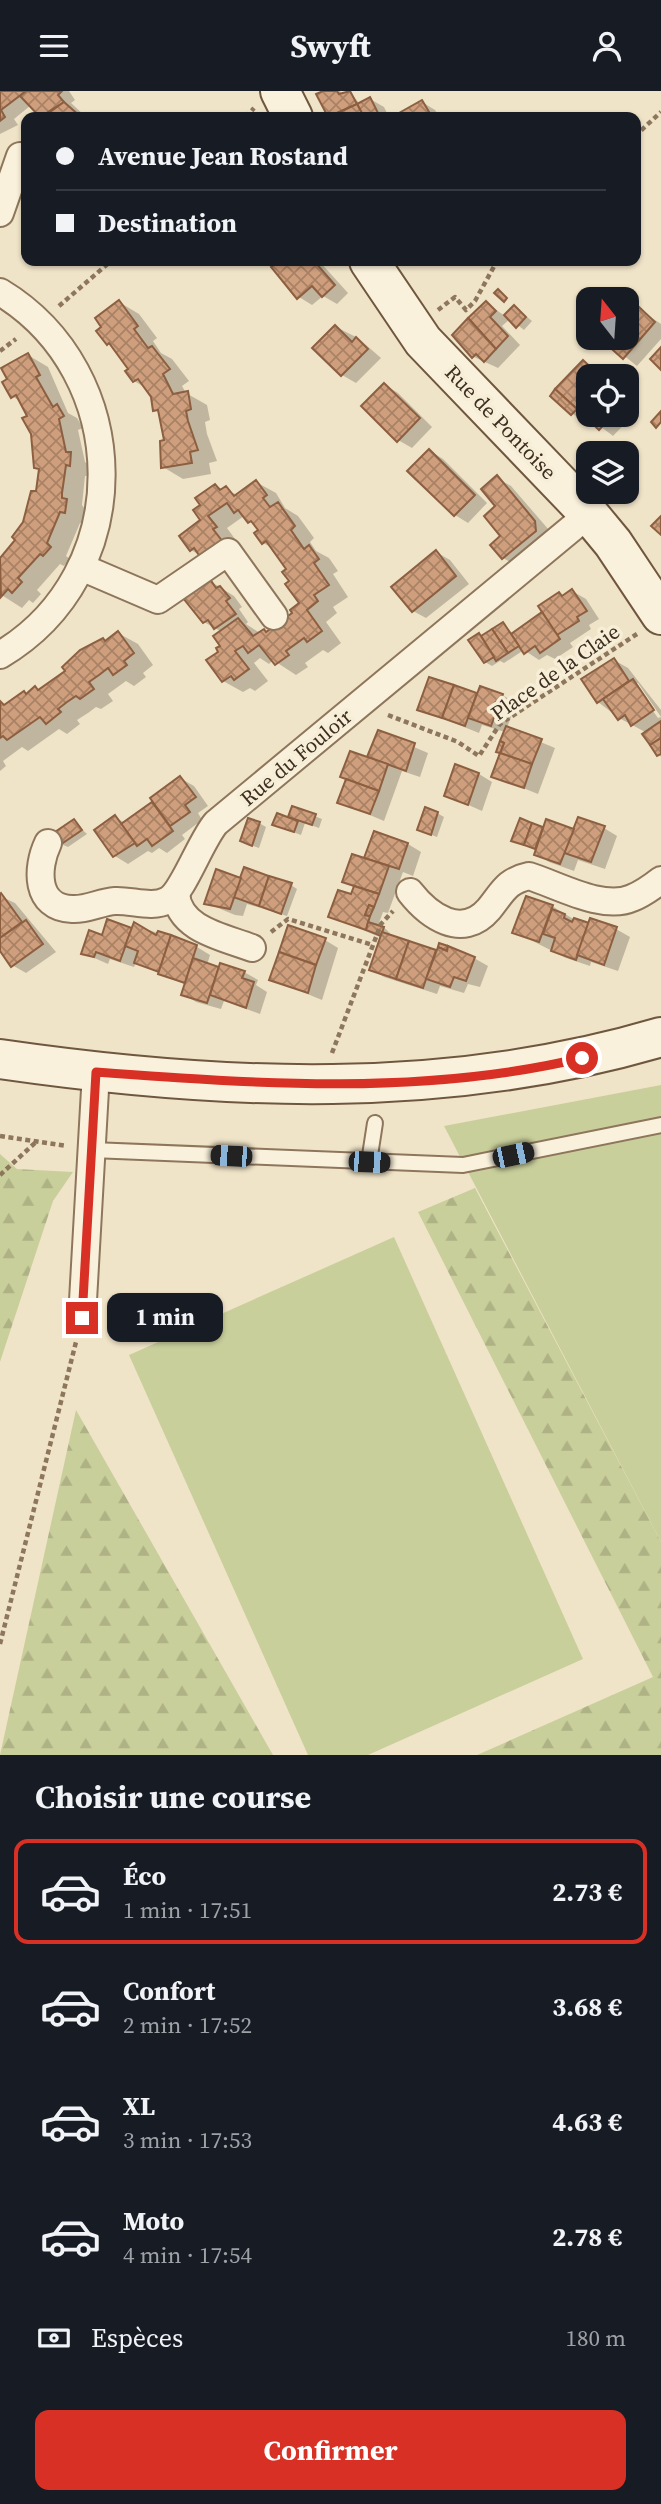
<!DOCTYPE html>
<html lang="fr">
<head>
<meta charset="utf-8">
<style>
  :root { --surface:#171b24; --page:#20242c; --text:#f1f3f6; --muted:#9ea1a6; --line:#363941; --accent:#d93025 }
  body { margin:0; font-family:"Source Serif 4",serif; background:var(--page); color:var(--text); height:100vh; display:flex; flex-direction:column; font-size:26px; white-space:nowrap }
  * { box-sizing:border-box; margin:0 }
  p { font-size:23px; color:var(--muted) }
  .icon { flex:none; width:38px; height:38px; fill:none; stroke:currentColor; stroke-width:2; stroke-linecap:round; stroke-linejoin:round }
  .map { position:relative; height:1664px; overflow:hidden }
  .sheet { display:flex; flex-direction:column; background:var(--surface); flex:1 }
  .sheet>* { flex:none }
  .guide { position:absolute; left:21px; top:21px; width:620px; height:154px; border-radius:14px; box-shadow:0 2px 5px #0004; display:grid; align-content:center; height:154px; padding:0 35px; background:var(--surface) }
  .needle { width:46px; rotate:343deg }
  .buttons { position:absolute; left:576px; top:196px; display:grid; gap:14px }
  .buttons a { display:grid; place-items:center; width:63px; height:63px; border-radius:14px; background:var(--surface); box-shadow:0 2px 5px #0004; font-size:35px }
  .end { position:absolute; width:32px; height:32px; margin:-16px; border:9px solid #d93025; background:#fff; box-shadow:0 0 0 4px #fff }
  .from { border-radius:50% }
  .bubble { position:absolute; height:49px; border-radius:14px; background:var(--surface); box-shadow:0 2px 5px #0004; font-size:23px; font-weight:700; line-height:49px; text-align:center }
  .car { position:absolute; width:21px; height:42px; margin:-21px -10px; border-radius:9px; box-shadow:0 0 5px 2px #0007; background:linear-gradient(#222 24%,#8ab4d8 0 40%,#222 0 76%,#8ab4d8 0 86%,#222 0) }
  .guide b { display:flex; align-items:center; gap:24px; height:66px; font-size:26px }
  .guide b+b { border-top:2px solid var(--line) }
  .guide i { width:18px; height:18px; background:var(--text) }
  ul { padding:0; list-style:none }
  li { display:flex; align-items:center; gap:21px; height:105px; margin:0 14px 10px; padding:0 21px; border:4px solid transparent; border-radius:14px }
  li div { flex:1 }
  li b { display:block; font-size:26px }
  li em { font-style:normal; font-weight:700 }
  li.active { border-color:var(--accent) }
  li>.icon { width:63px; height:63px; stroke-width:1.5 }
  h2 { padding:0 35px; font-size:32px; line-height:84px }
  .pay { display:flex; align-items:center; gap:18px; height:77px; padding:0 35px; font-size:26px }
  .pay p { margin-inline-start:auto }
  .action { display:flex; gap:14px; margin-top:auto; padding:14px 35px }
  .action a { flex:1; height:80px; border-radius:14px; background:var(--accent); color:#fff; font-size:28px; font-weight:700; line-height:80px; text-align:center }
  header { display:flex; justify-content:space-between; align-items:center; height:91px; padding:0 35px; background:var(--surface); font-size:32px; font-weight:700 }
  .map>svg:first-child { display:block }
</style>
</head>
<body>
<header><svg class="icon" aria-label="menu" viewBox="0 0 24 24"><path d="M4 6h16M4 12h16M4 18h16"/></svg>Swyft<svg class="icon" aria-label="person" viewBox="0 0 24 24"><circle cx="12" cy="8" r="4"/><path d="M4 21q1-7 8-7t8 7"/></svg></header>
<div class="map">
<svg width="661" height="1664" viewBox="0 0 661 1664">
  <defs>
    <pattern id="forest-firs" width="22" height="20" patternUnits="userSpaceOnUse" patternTransform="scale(1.75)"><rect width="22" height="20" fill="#c9cf9b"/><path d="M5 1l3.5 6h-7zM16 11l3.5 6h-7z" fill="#aeb285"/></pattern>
    <pattern id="building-cross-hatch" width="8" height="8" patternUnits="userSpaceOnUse" patternTransform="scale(1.75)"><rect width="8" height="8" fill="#cf9f7d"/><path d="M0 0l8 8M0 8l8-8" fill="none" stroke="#a98266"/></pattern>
  </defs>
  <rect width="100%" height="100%" fill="#f0e4c8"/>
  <g fill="url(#forest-firs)">
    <polygon points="0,1063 17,1078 73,1081 53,1110 0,1271"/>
    <polygon points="475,1097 661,1451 661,1664 477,1664 653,1586 418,1121"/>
    <polygon points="76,1319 273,1664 0,1664"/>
  </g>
  <g fill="#c9cf9b">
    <polygon points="661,994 661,1451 444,1035"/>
    <polygon points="394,1146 583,1568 368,1664 308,1664 129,1264"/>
  </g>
  <g fill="#0003" fill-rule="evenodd">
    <polygon points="0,0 69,0 75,9 71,12 86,26 43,26 30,15 14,28 18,34 0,43"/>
    <polygon points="326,0 340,0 342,3 349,0 360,13 370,8 384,16 389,26 330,26 318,4"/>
    <polygon points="422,11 435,19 440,26 404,26 402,22"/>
    <polygon points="281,170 319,170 348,202 337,213 323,205 312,214 299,206 274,176"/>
    <polygon points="119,211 139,223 157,247 153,250 161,262 172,268 189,290 182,295 186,302 207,314 210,329 205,331 207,343 217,370 209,372 211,383 183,388 163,376 166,350 161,322 155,319 153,306 146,297 134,290 131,278 115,257 108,253"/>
    <polygon points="486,212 505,225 515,216 532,230 524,239 510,228 502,235 520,254 498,277 474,266 454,244"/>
    <polygon points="639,218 661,233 661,248 637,275 608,252 612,247 626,247"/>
    <polygon points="336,236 358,247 381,267 356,292 342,284"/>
    <polygon points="28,264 48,276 68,322 77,327 83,337 78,339 85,371 91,375 90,385 85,385 82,414 87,421 85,433 80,432 66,465 70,468 64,475 60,473 37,499 41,503 33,512 29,509 22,517 0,503 0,468 18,449 37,401 40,378 29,325 21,311 12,305"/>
    <polygon points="583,271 604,285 588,285 588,324 626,324 626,298 638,307 633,313 639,318 613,345 583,322 579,327 573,323 552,305"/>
    <polygon points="385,294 398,302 432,336 412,357 398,349"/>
    <polygon points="430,360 443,368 487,412 468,432 455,424"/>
    <polygon points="497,387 511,395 549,439 549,448 517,475 503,467"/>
    <polygon points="256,391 276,402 285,417 298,425 314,447 310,451 316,460 329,467 338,480 333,483 348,506 333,516 337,522 326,531 341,552 328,562 323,559 305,572 308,576 296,584 273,569 269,573 260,567 254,572 268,590 255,600 250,597 243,601 223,590 222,541 204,531 210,490 234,505 242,516 239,518 248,531 246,533 260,542 268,542 294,523 302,512 288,478 273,457 263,452 258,437 244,425 227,437 235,448 222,477 191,459 215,395 238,404"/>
    <polygon points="436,461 450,469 469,493 426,527 413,520"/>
    <polygon points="572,500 586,508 599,528 589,534 591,538 570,552 573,556 555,568 547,564 539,569 524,559 504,572 500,570 492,575 485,571 479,544 483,546 503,533 513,543 544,522 559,503 564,506"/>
    <polygon points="118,542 138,553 153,574 143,582 146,586 134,595 126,590 108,603 113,610 101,618 96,616 88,622 77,629 80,633 67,643 59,638 28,660 22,656 3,670 6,675 0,680 0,612 6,615 36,597 40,600 103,549 106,551"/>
    <path d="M614,569L628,577L661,619V666L647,642L619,627L598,611ZM633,592H638L661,626L658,627Z"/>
    <polygon points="430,588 478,604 502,604 516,612 507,637 555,657 538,703 493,685 505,641 482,634 479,642 419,618"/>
    <polygon points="379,641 428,662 420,686 402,680 384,730 339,711 368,668"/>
    <polygon points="479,683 492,691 482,720 446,704"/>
    <polygon points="180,687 194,695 208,715 198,722 202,729 182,744 185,748 167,762 159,757 152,762 148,760 128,773 115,765 115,726 125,732 155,711"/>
    <polygon points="294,717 322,728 319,737 305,732 301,744 274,734 289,728"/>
    <polygon points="437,722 444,726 437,746 419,739"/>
    <polygon points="521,730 544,739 604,737 617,745 605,778 578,769 574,780 549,771 536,763 537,759 513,749"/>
    <polygon points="74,731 87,743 68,756 61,753"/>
    <polygon points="259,732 266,736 259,757 248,753"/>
    <polygon points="408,753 421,761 413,785 403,781 388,822 383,821 379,832 390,842 388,845 437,862 474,867 488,875 480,896 468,893 464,902 440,895 437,903 384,886 371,878 382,847 331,826 352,806 355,797 344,790 365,769"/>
    <polygon points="291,794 297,798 287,825 247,813 243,825 235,824 206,812"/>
    <polygon points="0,805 15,812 56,861 26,882 12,874 0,857"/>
    <polygon points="552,815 575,829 616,838 630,846 618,880 591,871 590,875 566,867 515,841"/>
    <polygon points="133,839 149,839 197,856 210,864 207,874 244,881 258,889 256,894 267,901 260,923 224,910 221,918 196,911 183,903 186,894 136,872 134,876 110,868 108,873 83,862 103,846"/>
    <polygon points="325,849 338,857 322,909 271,888"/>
  </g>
  <g fill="url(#building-cross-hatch)" stroke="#8d5f41" stroke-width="2">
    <polygon points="0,0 26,0 1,19 5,26 0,30"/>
    <polygon points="26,0 62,0 58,4 64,11 40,26 20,5"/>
    <polygon points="323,0 337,0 339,3 350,0 357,13 328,26 316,3"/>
    <polygon points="370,6 380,26 364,26 357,13"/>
    <polygon points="422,9 432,26 402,26 399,22"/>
    <polygon points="64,11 81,26 43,26"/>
    <polygon points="357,13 364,26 329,26"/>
    <polygon points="279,170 314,170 335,194 322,206 312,195 297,208 271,176"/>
    <polygon points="498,198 507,207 504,211 494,202"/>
    <polygon points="119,209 138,235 134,238 148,257 152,255 170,278 163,283 173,303 188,300 191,318 186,320 188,330 198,359 190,361 192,372 161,377 160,350 164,349 158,319 153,320 151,306 138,288 133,291 125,280 128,278 109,252 107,254 96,240 101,236 95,227"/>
    <polygon points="486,210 496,220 490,226 508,245 496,258 468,227"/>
    <polygon points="514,214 526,226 516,237 504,224"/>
    <polygon points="639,216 655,231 623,268 605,252 610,247 626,247 626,230"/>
    <polygon points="468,227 496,258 484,271 476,263 472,267 452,244"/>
    <polygon points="335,234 352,251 356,246 368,258 341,285 312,257"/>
    <polygon points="661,256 661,279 650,268"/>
    <polygon points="28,262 40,284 36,286 53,316 57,313 64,325 59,328 66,361 71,361 70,375 66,374 62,402 62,407 67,408 65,422 60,421 47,452 51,456 43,465 40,463 18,487 22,491 12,502 8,498 1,506 0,467 15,449 12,446 23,431 31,400 36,400 39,378 34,377 31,343 22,327 27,325 16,304 11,307 2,291 7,288 1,277"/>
    <polygon points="583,269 600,285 588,285 588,306 577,318 555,298"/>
    <polygon points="384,292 420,327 397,351 361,315"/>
    <polygon points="555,298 577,318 571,324 550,305"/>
    <polygon points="588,306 588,324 613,324 599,339 577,318"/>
    <polygon points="661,320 661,331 656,337 651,331"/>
    <polygon points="429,358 475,404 454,425 407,380"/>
    <polygon points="497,384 535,430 536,440 502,468 490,454 500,445 484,425 495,415 481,398"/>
    <polygon points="256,389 267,404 263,407 270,416 278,411 295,435 291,439 304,458 309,454 319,468 314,472 329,494 314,504 318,510 307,519 322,540 307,551 304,547 286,560 289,564 275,574 259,554 248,562 243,555 235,560 249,578 234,589 231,585 222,591 206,569 218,561 216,557 220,555 213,545 238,527 253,545 264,538 266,541 292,522 290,519 299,512 285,493 289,490 282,481 286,478 266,450 262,453 254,442 258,439 251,430 248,432 238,419 234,422 227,412 208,425 217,436 213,438 223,451 201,467 194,457 190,460 179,445 200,429 193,419 200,414 195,407 215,393 220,399 226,395 234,405"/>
    <polygon points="661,425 661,444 651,435"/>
    <polygon points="436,459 456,485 412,521 391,496"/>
    <polygon points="210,488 216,497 220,495 230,507 226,510 236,523 214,538 208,529 203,532 183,507"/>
    <polygon points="572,498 587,520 577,526 579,530 557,544 538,515 559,501 562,505"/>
    <polygon points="542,521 560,548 540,562 535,555 524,563 511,543"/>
    <polygon points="503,531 519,555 508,562 492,538"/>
    <polygon points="492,538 508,562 496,570 481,545"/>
    <polygon points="118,540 134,562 124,570 127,574 113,584 108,577 99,584 89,591 94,598 80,608 76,605 67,611 58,618 61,621 46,633 40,626 7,649 3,645 0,647 0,610 4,614 24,600 26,603 35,595 38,599 65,580 62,576 80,559 103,547 105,550"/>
    <polygon points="479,542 494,566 484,572 468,549"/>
    <polygon points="614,567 629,590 597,612 581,588"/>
    <polygon points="429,586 454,594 442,627 417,619"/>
    <polygon points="633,588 654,619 631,635 625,624 618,629 603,608"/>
    <polygon points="454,594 477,602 465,635 442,627"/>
    <polygon points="480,595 503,603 491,635 468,627"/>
    <polygon points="661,630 661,647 650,654 642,643"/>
    <polygon points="506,635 542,648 532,673 500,662 504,652 500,650"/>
    <polygon points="378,639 415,652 406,680 367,666"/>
    <polygon points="661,647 661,663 657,665 650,654"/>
    <polygon points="500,650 504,652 500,662 496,661"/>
    <polygon points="350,660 388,673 379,700 340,686"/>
    <polygon points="500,662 532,673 524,697 491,686"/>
    <polygon points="455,673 479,682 468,714 444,705"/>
    <polygon points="180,685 196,706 185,714 190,721 170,735 150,707"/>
    <polygon points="346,688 379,700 370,723 337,712"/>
    <polygon points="152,711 173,740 152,755 147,748 137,755 121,733"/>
    <polygon points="292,715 316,723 312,734 288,726"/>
    <polygon points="425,716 438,721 431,744 417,739"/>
    <polygon points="277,722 298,730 294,741 272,734"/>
    <polygon points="115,724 135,752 113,766 94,739"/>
    <polygon points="578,726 605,735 591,771 564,762"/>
    <polygon points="248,727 260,731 252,755 240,750"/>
    <polygon points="520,727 532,732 524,754 511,750"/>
    <polygon points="74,728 82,739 60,754 52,743"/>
    <polygon points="546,728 574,738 560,773 534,764"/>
    <polygon points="532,732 543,736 535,758 524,754"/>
    <polygon points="374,740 408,752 399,778 364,767"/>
    <polygon points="352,763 389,775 379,803 342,791"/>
    <polygon points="244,776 269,785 259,815 233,806"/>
    <polygon points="216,778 241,787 230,818 204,813"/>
    <polygon points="269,785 292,792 281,823 259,815"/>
    <polygon points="354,795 379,803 374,816 369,814 365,824 370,825 366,839 328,826 338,799 351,803"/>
    <polygon points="1,802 22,831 0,847 0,803"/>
    <polygon points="526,805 553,814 539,851 512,842"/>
    <polygon points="369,814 374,816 370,825 365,824"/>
    <polygon points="552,818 565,823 564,827 572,831 574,827 589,832 576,869 551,860 555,847 543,843"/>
    <polygon points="590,827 617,836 604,874 577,864"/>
    <polygon points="107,828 132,837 120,870 96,861 94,866 81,863 89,839 102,844"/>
    <polygon points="26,829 43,853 11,876 0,860 0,847"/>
    <polygon points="134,831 156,844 158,840 171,844 159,881 134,872 138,860 125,855"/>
    <polygon points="368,831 384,836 381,845 366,839"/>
    <polygon points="288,834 326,847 316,874 279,861"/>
    <polygon points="382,841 409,850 396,888 369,879"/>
    <polygon points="171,844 197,854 185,892 158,883"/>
    <polygon points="409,850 436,859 423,897 396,888"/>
    <polygon points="439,852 448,855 447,860 438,856"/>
    <polygon points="448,855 475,866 466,890 454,886 450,896 426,888 438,856 447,860"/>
    <polygon points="279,861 316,874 308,902 269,889"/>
    <polygon points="193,867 219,876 207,912 181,904"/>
    <polygon points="220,872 245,880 242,887 254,891 246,917 210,904"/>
  </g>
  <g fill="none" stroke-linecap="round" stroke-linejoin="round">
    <defs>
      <g id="lane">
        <polyline points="92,1059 463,1074 661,1034"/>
        <polyline points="369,1071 375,1032"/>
      </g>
      <g id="street">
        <polyline points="0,122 20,65"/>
        <path d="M0,201C134,282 137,483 0,564"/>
        <polyline points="81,476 158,509 228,461 274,525"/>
        <path d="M48,752C36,777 35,817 72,818C87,819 100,811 115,810C132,809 152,818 168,809C183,801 201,749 216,732L589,423"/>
        <path d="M410,801C428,824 462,850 489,818C503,801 506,790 529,785C558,794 603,820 632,807C642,803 652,796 661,789"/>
        <path d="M176,803C179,839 224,846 252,857"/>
        <polyline points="82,1227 96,981"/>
      </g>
      <g id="secondary">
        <polyline points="280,0 293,26"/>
        <polyline points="369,170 423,250 589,423 613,452 661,524"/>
        <path d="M0,968C221,1000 445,1010 661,946"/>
      </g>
    </defs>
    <use href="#lane" stroke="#8d765c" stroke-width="18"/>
    <use href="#street" stroke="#8d765c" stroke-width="30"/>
    <use href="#secondary" stroke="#6f573f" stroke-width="42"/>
    <g stroke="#8d765c" stroke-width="4.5" stroke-dasharray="5 3.5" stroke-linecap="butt">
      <polyline points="246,26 254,17"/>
      <polyline points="635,45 661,21"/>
      <polyline points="59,215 111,170"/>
      <polyline points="438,219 455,206 466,219 475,210 497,170"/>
      <polyline points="0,260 16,248"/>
      <polyline points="388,624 458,651 479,665 500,633 637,543"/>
      <polyline points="271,841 288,828 373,854"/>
      <polyline points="332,962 381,833 393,820"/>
      <polyline points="0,1045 67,1055"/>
      <polyline points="0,1084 36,1051"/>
      <polyline points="0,1553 76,1251"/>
    </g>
    <use href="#lane" stroke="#faf1dc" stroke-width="14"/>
    <use href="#street" stroke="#faf1dc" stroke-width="26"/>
    <use href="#secondary" stroke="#faf1dc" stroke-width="38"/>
  </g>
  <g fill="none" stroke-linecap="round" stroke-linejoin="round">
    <path stroke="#d93025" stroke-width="9" d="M82,1227L96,981C258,993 423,1005 582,967"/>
  </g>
  <g text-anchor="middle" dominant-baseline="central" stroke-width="7" stroke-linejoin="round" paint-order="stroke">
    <g font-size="21" fill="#3d2e20" stroke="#f7eed8">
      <text transform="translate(501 331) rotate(46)">Rue de Pontoise</text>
      <text transform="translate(555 581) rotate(-35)">Place de la Claie</text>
      <text transform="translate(296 666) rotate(-40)">Rue du Fouloir</text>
    </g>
  </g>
</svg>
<div class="buttons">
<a><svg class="needle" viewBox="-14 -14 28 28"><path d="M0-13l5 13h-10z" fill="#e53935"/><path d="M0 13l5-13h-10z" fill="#9ea1a6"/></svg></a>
<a><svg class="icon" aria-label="locate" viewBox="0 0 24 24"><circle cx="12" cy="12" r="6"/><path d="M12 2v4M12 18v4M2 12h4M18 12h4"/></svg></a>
<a><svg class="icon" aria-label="layers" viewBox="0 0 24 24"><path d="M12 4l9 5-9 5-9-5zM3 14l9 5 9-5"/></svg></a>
</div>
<i class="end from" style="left:582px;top:967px"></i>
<i class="end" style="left:82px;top:1227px"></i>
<div class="bubble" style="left:107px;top:1202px;width:116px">1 min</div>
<i class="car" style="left:513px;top:1064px;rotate:78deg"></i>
<i class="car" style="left:231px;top:1065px;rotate:273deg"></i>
<i class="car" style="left:369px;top:1071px;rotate:92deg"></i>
<div class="guide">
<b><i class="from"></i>Avenue Jean Rostand</b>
<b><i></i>Destination</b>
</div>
</div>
<section class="sheet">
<h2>Choisir une course</h2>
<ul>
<li class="active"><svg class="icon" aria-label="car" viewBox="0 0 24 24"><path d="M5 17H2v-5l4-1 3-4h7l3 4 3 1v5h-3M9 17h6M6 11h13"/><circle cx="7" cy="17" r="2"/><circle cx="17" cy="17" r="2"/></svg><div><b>Éco</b><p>1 min · 17:51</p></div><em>2.73 €</em></li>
<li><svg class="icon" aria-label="car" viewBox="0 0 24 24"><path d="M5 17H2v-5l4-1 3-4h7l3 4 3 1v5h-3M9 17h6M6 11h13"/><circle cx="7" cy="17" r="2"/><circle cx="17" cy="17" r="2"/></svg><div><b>Confort</b><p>2 min · 17:52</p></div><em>3.68 €</em></li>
<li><svg class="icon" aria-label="car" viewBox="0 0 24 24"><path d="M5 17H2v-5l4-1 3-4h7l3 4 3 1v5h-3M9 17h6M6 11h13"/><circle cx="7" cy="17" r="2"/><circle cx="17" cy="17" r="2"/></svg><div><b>XL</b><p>3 min · 17:53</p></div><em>4.63 €</em></li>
<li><svg class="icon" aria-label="car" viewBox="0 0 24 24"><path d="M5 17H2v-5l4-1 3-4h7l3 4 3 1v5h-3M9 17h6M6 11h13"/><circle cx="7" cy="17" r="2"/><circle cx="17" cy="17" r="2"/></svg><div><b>Moto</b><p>4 min · 17:54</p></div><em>2.78 €</em></li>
</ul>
<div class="pay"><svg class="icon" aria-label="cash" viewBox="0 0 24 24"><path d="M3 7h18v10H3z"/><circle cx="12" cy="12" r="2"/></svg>Espèces<p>180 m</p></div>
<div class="action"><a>Confirmer</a></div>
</section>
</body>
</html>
